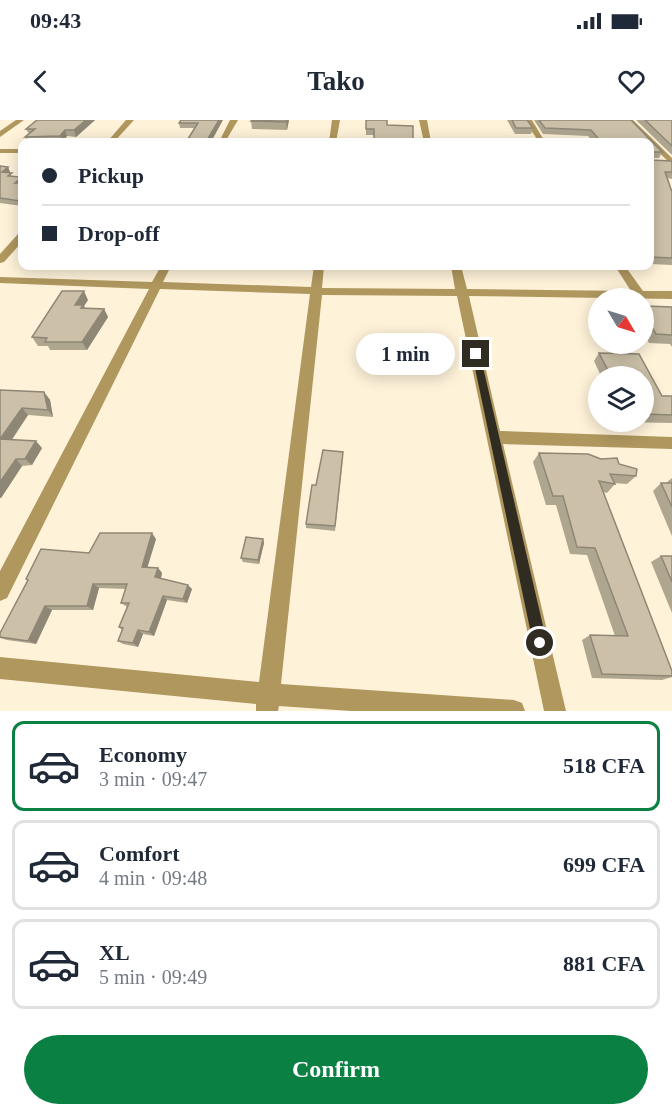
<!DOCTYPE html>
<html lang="en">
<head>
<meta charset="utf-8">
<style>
  :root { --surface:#fff; --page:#f6f6f7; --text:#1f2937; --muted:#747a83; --line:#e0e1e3; --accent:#0b8043 }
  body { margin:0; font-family:"Times New Roman",serif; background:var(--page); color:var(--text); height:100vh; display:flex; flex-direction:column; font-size:22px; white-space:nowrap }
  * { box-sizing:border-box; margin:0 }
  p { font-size:20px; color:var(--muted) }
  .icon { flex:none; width:33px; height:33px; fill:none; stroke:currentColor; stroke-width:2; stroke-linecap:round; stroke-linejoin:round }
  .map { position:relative; height:591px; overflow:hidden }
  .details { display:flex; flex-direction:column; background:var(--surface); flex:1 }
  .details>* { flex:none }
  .hud { position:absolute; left:18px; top:18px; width:636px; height:132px; border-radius:12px; box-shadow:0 3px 15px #0003; display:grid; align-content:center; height:132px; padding:0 24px; background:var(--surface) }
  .needle { width:39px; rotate:128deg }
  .tools { position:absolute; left:588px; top:168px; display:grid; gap:12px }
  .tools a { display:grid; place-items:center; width:66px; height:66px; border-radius:50%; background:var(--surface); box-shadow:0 3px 15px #0003; font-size:30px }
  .end { position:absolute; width:27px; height:27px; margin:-14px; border:8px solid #302c22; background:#fff; box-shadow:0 0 0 3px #fff }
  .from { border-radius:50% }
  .bubble { position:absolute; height:42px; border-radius:21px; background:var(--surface); box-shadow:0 3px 15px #0003; font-size:20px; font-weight:600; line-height:42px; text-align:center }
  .hud b { display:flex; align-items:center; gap:21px; height:57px; font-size:22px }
  .hud b+b { border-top:2px solid var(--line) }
  .hud i { width:15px; height:15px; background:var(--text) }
  ul { padding:10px 0 0; list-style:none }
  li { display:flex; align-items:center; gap:18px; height:90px; margin:0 12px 9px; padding:0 12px; border:3px solid var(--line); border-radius:12px }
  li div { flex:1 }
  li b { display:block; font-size:22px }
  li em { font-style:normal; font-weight:600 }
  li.active { border-color:var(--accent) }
  li>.icon { width:54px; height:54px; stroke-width:1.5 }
  .button { display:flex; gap:12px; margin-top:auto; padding:12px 24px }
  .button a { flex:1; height:69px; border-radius:36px; background:var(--accent); color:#fff; font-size:24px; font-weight:600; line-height:69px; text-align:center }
  .status { display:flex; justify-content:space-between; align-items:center; height:42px; padding:0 30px; background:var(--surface); direction:ltr }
  .status svg { height:16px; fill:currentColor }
  header { display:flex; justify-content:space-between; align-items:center; height:78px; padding:0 24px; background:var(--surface); font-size:27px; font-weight:600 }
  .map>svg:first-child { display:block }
</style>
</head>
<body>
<div class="status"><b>09:43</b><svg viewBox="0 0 49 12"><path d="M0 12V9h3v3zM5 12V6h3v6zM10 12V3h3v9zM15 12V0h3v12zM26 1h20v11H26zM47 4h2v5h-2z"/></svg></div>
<header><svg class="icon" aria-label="back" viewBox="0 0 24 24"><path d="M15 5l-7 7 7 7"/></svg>Tako<svg class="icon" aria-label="heart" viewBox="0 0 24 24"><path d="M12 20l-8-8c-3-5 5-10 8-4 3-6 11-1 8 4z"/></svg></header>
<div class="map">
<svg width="672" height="591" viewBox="0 0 672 591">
  <rect width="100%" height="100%" fill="#fef2d9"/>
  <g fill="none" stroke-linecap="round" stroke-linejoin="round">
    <g fill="#af975e" fill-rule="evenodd">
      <polygon points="16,0 24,0 0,17 0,11"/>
      <polygon points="126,0 134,0 114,22 107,22"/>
      <polygon points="230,0 238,0 225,22 219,22"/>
      <polygon points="332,0 340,0 336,22 329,22"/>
      <polygon points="419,0 427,0 431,22 424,22"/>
      <polygon points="524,0 532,0 545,22 539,22"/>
      <polygon points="625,0 633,0 672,38 672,45"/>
      <rect x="0" y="29" width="22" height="4"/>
      <polygon points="22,113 22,122 4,142 0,143 0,134 18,114"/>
      <polygon points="161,146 171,146 163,162 311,167 314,146 324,146 322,168 455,169 451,146 461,146 467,169 631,171 615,146 625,146 643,171 672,171 672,179 469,176 500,311 672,317 672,329 503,324 566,591 544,591 457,176 322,175 281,564 514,580 522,583 525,591 351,591 279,586 278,591 256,591 256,584 0,559 0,537 259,562 310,174 160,169 7,478 0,481 0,451 149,169 0,163 0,157 152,162"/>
    </g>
  </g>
  <g fill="#afa690">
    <polygon points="37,0 95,0 76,17 67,16 63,22 28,22 25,17 29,14 26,9"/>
    <polygon points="223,0 195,8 180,8 179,3"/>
    <polygon points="252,0 289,0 287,10 252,9 251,1"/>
    <polygon points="366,0 387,5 374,15 366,15"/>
    <polygon points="507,0 527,0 533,8 531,14 515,14"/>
    <polygon points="534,0 631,0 662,32 659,38 651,38 651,40 672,42 672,59 668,58 672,72 672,145 650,144 650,22 594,22 588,16 543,14"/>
    <polygon points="636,0 672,0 672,35"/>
    <polygon points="0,46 8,47 22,86 0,83"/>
    <polygon points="88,180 84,186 85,188 104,189 108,197 87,230 50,230 48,226 38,226 32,217"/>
    <polygon points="645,186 672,187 672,227 670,224 649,223 644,213 644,189"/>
    <polygon points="599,233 639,234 662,276 672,276 672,303 622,302 644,302 644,256 601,256 594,241"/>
    <polygon points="0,270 44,272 50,280 53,297 28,295 12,320 42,328 32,345 22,346 1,378 0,378"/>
    <polygon points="539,333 601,339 619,344 636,356 627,364 614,363 615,364 607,373 603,372 672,551 672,557 662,560 592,558 582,520 590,515 615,516 587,435 570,434 556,385 546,385 533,342"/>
    <polygon points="343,337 335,411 306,408 306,404 316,365"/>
    <polygon points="672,358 672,416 653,371 661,363 666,363"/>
    <polygon points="156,419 147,448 158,448 162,453 161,458 192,469 187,483 167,480 154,516 143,514 138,527 123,524 118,521 122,510 119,507 127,487 121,483 126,469 99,468 93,490 52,490 36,524 7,520 0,518 0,513 28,461 26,459 89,433"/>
    <polygon points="263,419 264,423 259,444 243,442 241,438"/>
    <polygon points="661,436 672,436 672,493 651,442"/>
  </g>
  <g fill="#8f8776">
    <polygon points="86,0 95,0 76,17 74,10"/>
    <polygon points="219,0 223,0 211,22 206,22"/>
    <polygon points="287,0 289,0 287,10 286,2"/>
    <polygon points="65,10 67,16 63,22 60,16"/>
    <polygon points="8,47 10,52 5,57 2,52"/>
    <polygon points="22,57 22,64 15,63"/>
    <polygon points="84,171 88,180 84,186 88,194 75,185"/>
    <polygon points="104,189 108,197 87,230 82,222"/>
    <polygon points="44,272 50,280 53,297 48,290"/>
    <polygon points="22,288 28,295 7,326 0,319"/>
    <polygon points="36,321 42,328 32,345 25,339"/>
    <polygon points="16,339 22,346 1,378 0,378 0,362"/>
    <polygon points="152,413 156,419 146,452 142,447"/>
    <polygon points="263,419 264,423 259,444 258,440"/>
    <polygon points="158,448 162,453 160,462 155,457"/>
    <polygon points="93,464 99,468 93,490 87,486"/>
    <polygon points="188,465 192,469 187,483 183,479"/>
    <polygon points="163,476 167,480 154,516 149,512"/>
    <polygon points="45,486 52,490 36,524 28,521"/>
    <polygon points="138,510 143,514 138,527 133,523"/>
  </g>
  <g fill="#ccc1a8" stroke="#8f8776" stroke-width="1.5">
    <polygon points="37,0 86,0 74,10 65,10 60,16 25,17 35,9 26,9"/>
    <polygon points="181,0 219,0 206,22 186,22 198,3 179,3"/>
    <polygon points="252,0 287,0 286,2 251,1"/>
    <polygon points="366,0 387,0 387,5 413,6 413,22 374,22 374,9 366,9"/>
    <polygon points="512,0 527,0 533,8 516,8"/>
    <polygon points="539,0 631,0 662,32 651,32 651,40 671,41 672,42 672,52 665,52 672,72 672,138 650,137 650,22 601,22 591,10 545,8"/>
    <polygon points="645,0 672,0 672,26"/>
    <polygon points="0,46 8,47 2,52 12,53 8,56 22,57 15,63 22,63 22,78 20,81 0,78"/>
    <polygon points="62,171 84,171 75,185 83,185 81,188 104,189 82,222 45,222 47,218 32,217"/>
    <polygon points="645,186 672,187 672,215 656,214 644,194 649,194"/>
    <polygon points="599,233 639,234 662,276 672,276 672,295 644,294 644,256 611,256"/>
    <polygon points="0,270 44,272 48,290 22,288 0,319 36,321 25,339 16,339 0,362"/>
    <polygon points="323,330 343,332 335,406 306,404 312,365 316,365"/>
    <polygon points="539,333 588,334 601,339 617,338 619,344 637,349 636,356 610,354 615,364 599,361 672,551 672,556 602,554 590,515 628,516 595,428 577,427 563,376 553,376"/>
    <polygon points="661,363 672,363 672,387"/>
    <polygon points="100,413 152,413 142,447 158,448 155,457 188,465 183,479 163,476 149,512 138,510 133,523 118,521 123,508 119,507 129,483 121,483 127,464 93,464 87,486 45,486 28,521 0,517 0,513 28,460 26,459 41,429 89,433"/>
    <polygon points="246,417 263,419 258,440 241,438"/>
    <polygon points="661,436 672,436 672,462"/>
  </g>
  <polygon fill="#302c22" points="476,231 480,234 547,523 545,527 540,529 535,527 533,523 472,234"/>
</svg>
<div class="tools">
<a><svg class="needle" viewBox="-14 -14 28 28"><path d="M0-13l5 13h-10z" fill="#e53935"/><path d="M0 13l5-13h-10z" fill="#747a83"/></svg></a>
<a><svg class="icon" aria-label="layers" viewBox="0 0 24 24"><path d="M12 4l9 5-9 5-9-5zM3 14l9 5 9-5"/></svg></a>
</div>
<i class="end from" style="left:540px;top:523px"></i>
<i class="end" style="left:476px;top:234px"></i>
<div class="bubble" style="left:356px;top:213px;width:99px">1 min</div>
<div class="hud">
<b><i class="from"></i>Pickup</b>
<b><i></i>Drop-off</b>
</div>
</div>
<section class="details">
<ul>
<li class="active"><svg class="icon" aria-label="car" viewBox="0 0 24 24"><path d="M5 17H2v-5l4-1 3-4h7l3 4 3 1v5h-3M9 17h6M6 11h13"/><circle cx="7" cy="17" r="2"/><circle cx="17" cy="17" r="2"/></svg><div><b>Economy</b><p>3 min · 09:47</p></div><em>518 CFA</em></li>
<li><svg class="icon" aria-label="car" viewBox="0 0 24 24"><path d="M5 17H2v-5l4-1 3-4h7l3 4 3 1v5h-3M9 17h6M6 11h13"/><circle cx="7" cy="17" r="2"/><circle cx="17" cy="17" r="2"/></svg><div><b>Comfort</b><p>4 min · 09:48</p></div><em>699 CFA</em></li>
<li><svg class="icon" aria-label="car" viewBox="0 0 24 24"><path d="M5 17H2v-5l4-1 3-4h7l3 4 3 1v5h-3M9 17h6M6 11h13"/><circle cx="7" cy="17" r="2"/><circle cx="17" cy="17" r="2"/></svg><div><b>XL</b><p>5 min · 09:49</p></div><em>881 CFA</em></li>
</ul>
<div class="button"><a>Confirm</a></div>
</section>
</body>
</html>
